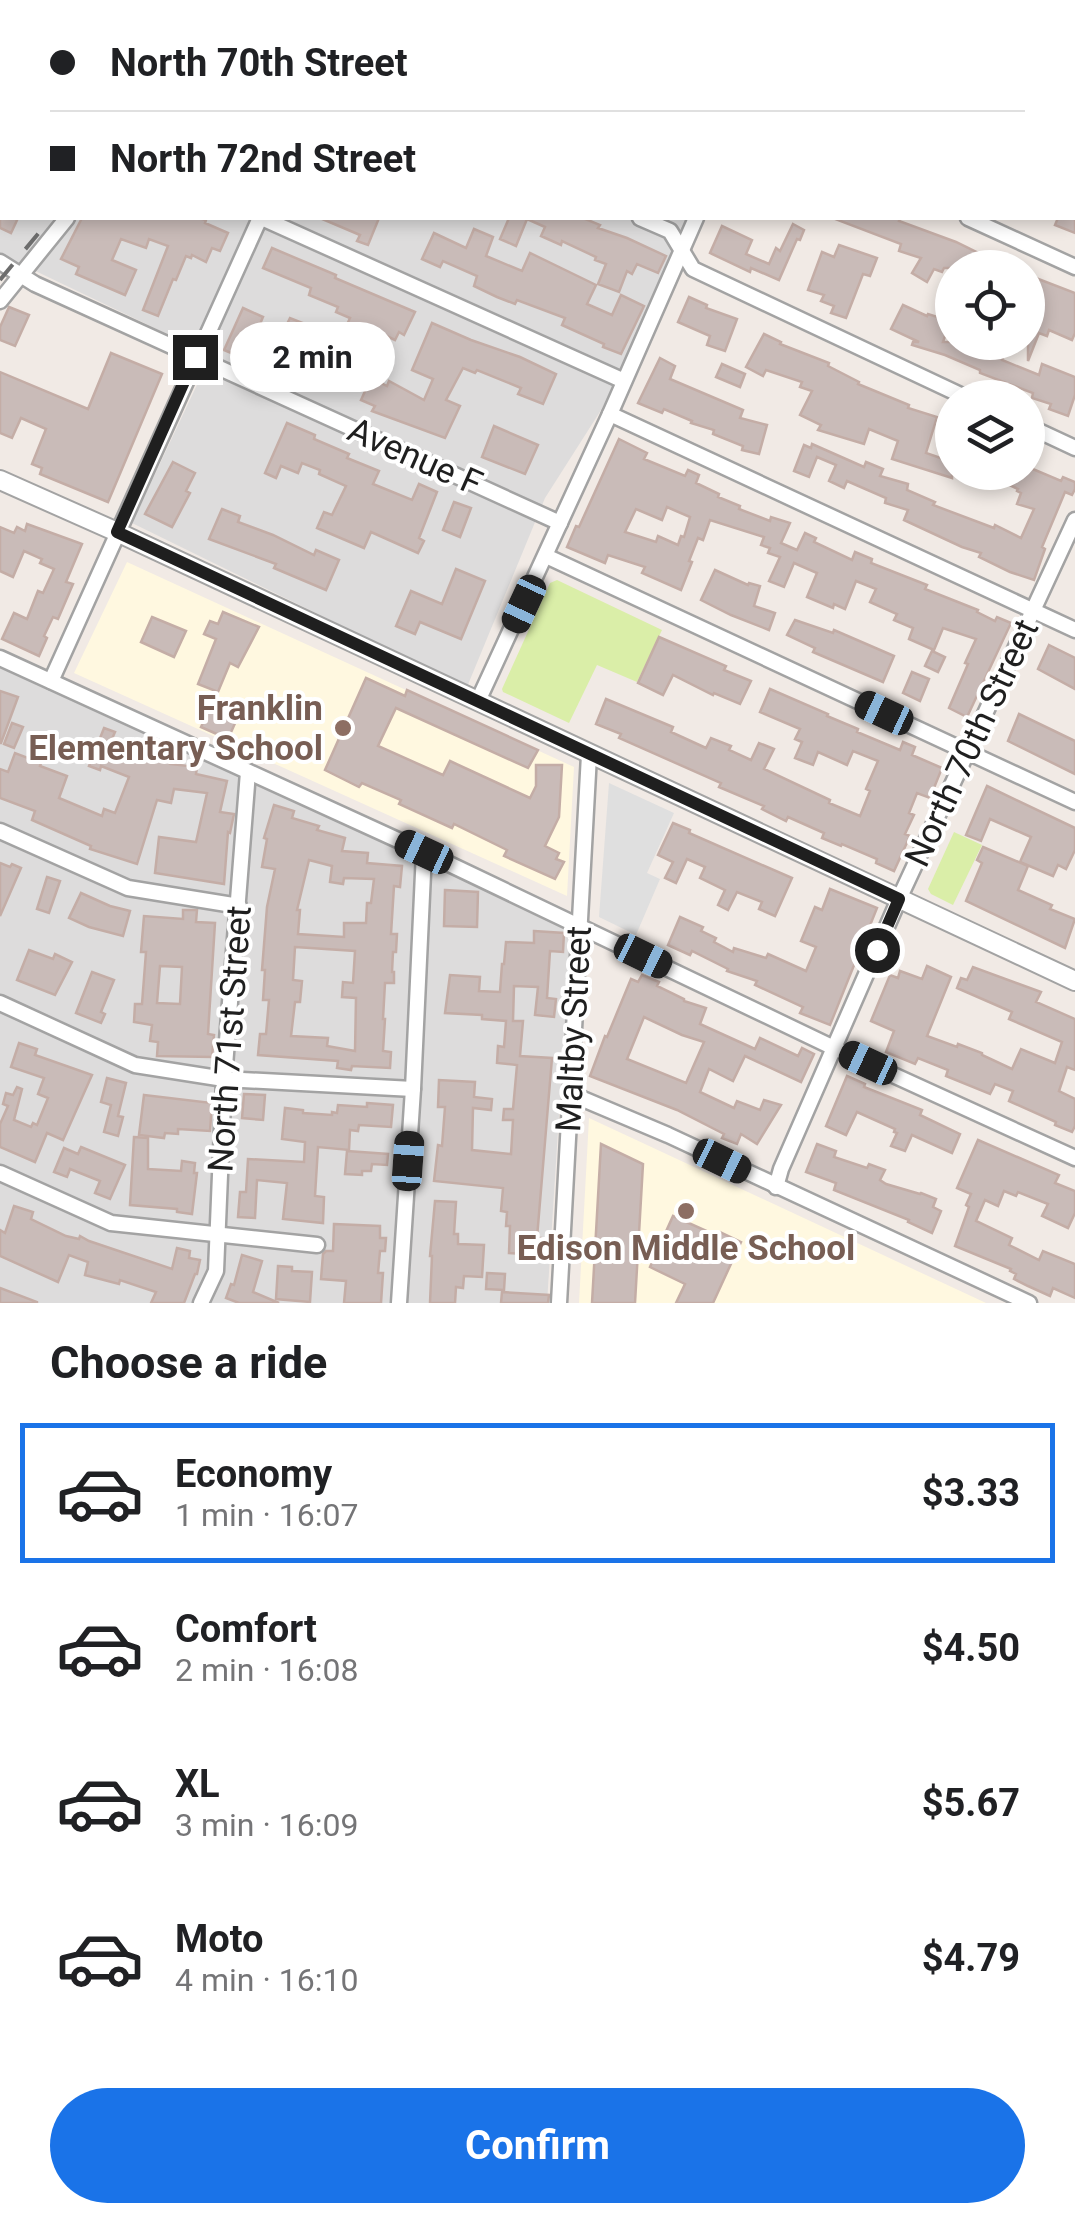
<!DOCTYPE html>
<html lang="en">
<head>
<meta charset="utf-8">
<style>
  :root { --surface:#fff; --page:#f6f6f6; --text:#202124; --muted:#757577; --line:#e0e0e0; --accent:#1a73e8 }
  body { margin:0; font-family:Roboto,sans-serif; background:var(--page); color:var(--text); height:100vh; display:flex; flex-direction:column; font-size:38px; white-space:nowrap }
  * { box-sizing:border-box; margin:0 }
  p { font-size:32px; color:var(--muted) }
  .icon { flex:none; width:55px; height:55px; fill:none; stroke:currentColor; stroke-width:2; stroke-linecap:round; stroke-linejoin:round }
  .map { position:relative; height:1303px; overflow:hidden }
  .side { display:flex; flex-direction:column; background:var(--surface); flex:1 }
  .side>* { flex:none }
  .guide { position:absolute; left:0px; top:0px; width:1075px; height:220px; box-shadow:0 5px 15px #0003; display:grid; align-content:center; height:220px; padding:0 50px; background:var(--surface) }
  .fabs { position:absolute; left:935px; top:250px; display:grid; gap:20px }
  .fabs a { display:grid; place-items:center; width:110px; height:110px; border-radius:50%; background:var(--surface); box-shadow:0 5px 15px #0003; font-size:50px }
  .end { position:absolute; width:45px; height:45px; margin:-22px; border:12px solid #1f1f1f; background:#fff; box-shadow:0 0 0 5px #fff }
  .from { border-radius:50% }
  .bubble { position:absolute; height:70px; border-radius:35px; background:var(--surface); box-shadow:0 5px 15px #0003; font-size:32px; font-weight:700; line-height:70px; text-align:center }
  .car { position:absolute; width:30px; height:60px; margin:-30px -15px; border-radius:12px; box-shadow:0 0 8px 2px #0007; background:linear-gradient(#222 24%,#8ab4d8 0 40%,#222 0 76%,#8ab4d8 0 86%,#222 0) }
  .guide b { display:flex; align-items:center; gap:35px; height:95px; font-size:38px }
  .guide b+b { border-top:2px solid var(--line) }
  .guide i { width:25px; height:25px; background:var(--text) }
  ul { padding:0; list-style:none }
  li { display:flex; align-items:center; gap:30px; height:140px; margin:0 20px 15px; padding:0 30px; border:5px solid transparent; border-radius:0px }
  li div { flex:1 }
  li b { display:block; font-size:38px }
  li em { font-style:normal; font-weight:700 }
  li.current { border-color:var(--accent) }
  li>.icon { width:90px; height:90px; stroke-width:1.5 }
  h2 { padding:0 50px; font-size:45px; line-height:120px }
  .primary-button { display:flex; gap:20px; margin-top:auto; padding:20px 50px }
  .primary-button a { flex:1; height:115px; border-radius:60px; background:var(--accent); color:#fff; font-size:40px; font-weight:700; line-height:115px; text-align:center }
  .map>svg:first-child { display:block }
</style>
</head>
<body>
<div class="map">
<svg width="1075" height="1303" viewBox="0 0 1075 1303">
  <rect width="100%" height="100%" fill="#f1eae5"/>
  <g fill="#dddcdc">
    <polygon points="0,0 534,0 539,2 2,2 2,218 688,218 603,407 545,498 467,687 132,523 211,355 0,254"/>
    <polygon points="0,667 571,927 547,1303 0,1303"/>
  </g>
  <g fill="#fff8e0">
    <polygon points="127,562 574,767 567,896 74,673"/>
    <polygon points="589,1118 986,1303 579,1303"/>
  </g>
  <g fill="#daeea8">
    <polygon points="557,580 662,630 637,682 597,665 569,723 503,692 502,689 550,583"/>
    <polygon points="954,832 982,845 953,905 931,894 928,889"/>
  </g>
  <polygon fill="#dfdfdf" points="609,783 674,813 647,873 660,879 636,935 599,917"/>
  <g fill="#c9bbb8" stroke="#c4ada6" stroke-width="2.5" fill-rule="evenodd">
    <polygon points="0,218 18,218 11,233 0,228"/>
    <polygon points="82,218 199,218 206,220 205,223 228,233 220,251 212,248 206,262 192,255 191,258 186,256 176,280 173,279 158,316 143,310 168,246 149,239 146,248 121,239 112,260 136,270 125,295 76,274 79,267 61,259"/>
    <polygon points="320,218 379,218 368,245 357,241 360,235"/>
    <polygon points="509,218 583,218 600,225 598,228 627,238 666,256 658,273 637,264 632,274 627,271 619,292 598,284 606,264 595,260 596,257 562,241 561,245 541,236 545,227 527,219 516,246 500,239"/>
    <polygon points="835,218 900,218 899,221 956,242 1009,268 944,268 942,272 934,269 927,282 912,273 921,258 899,251 901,244 835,219"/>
    <polygon points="1058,218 1075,218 1075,233 1055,225"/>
    <polygon points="793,224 804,230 800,240 797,239 779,280 751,268 750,272 710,253 722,226 752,240 746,254 769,264 776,248 780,251"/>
    <polygon points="474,229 493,237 486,256 522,271 530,253 596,285 587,304 612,315 621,295 644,306 621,354 603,347 604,344 562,325 565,318 517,300 515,304 497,297 474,286 477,276 443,261 440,267 422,259 434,233 466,248"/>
    <polygon points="839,245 877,258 870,276 863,274 846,318 831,313 834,306 821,301 824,295 808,290 822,252 834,257"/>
    <polygon points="272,248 336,275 335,278 415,312 404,335 399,332 395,340 368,327 360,346 341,338 350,318 336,312 338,307 309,295 311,288 263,268"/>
    <polygon points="1028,275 1075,293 1075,333 1072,340 1049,330 1047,336 1039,333 1028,361"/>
    <polygon points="689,297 707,305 706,308 737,319 725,351 707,345 710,336 678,322"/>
    <polygon points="903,305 927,316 928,314 950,321 943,342 1007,342 1002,360 1039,375 1042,364 1075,377 1075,395 1068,416 1049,409 1051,404 1032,398 1033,393 980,373 980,370 945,355 912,345 913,342 919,342 891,329"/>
    <polygon points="9,307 29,315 15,346 0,340 0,327"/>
    <polygon points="243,308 263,317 260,324 282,334 290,318 341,338 320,388 294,377 298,370 276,361 274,366 245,354 243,358 224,350"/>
    <polygon points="432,323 471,340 520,357 556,374 543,404 518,394 521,388 477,370 475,373 463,368 446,400 460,406 445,438 372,411 375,406 361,400 371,378 387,386 389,381 424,400 433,379 412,370"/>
    <polygon points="764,334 781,342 780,344 829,363 828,366 859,382 858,384 909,405 908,408 937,417 926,453 952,462 952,478 892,459 898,441 869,429 864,444 818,430 821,425 800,415 812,391 800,387 802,382 766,370 763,376 746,367"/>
    <polygon points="111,353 162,374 108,502 40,474 42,468 32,464 46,429 21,418 12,438 0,433 0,372 88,409"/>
    <polygon points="660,358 675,366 670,379 743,410 740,418 767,425 759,454 742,450 743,446 713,434 714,430 691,423 692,421 664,409 662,413 638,403"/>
    <polygon points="722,364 745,374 740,387 716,377"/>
    <polygon points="287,423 315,435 314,439 349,454 347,458 379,471 373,484 412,500 419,484 437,492 419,538 424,541 418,553 371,532 364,548 317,528 324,512 332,515 346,486 319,474 320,470 302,463 298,473 281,466 276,478 265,473"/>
    <polygon points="494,426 538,445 525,474 482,457"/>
    <path d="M619,439L647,453L644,459L685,476L688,470L699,475L696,483L719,494L718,497L740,506L739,509L770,521L771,517L790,523L781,543L797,550L805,533L816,538L814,542L852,560L855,552L872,559L871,563L927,585L925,589L978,610L977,612L995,621L997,617L1011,623L967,717L949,708L968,664L965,663L976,639L943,628L934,650L909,639L913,628L894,620L897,614L870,602L876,589L856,581L845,609L834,604L833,608L807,597L817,573L794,563L784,587L769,581L780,557L768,553L770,548L761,545L764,537L710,520L703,540L698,538L689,561L692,562L681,590L642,573L645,567L608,555L605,563L567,547L576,526L579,527ZM667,507L690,517L684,537L681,536L678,545L658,536L656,542L625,532L636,509L662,520Z"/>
    <polygon points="812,444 864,467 866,462 883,469 880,476 908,484 907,490 935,502 933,505 994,528 995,525 1021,538 1034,509 1017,504 1021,493 1017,491 1018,489 982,472 1028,472 1028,467 1061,481 1063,477 1075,482 1075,489 1072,495 1065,492 1042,547 1045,549 1034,580 1010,572 979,557 981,553 962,547 904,520 908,510 885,503 886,498 847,481 844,488 829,481 836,465 817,457 809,477 794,471 804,445 811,448"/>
    <polygon points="173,462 195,473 186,491 190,493 172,527 145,514"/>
    <polygon points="454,502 471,508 460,537 443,530"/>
    <polygon points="222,509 240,516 238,522 273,535 314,555 316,550 339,560 326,590 274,568 276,564 209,539"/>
    <polygon points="27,524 82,544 66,582 73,584 58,619 53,617 44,636 47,638 39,656 2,639 14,613 27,619 38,591 43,593 54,569 40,563 42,559 24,551 13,577 0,571 0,527 14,533 17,527 25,531"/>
    <polygon points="456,569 485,581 461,639 420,622 415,634 396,626 411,591 442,604"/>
    <polygon points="715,570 748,585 749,583 760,586 754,606 775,613 769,630 731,615 701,600"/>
    <polygon points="223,612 259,627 238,667 230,663 218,692 198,684 216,639 204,634 210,621 218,624"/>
    <polygon points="152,617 186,631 174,657 141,642"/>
    <polygon points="795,620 833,633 834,630 894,656 883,682 813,652 815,648 787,635"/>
    <polygon points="659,637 726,666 724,670 751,681 740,704 714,693 713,695 673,675 663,695 638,683"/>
    <polygon points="1049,645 1075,658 1075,689 1038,669"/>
    <polygon points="932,651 945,657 938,672 925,666"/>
    <polygon points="912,672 929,679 920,701 903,693"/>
    <polygon points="366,678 405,696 407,690 538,750 528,768 396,708 378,746 443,775 450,761 530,798 536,786 536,765 562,765 559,817 545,846 559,853 556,859 564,862 555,879 504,856 507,850 454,824 452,828 399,804 401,800 362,783 359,787 325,770"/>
    <polygon points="770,689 828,714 827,716 858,729 857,732 900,750 903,742 915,747 912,755 942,768 930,798 917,793 909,813 914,815 905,834 910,836 894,871 876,863 877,859 842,844 841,846 822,838 824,833 788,817 786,821 762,809 764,806 719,787 721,783 619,738 621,734 596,724 606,699 673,727 671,732 706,748 711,738 731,746 729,750 751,760 759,743 774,749 764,769 830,800 829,803 860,816 870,791 866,789 878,761 853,751 847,765 818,752 813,765 795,758 802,742 795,739 800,729 760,712"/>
    <polygon points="0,691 18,697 1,743 0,743"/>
    <polygon points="213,700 240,712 228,739 201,727"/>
    <polygon points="1019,714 1075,741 1075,774 1008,741"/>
    <polygon points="12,723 23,727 14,748 4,744"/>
    <polygon points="104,728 115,732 111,741 135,750 138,741 150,746 148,752 171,754 170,764 197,767 196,774 227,781 220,812 234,814 230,833 228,832 224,884 155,873 159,837 196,842 207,793 174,789 171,803 157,800 137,864 90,849 91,846 32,820 35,811 0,798 0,769 8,772 15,753 41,763 40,766 67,776 59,798 102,816 104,809 115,813 129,777 101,766 100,770 89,766"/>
    <polygon points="987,786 1075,828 1075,850 1066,869 1058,865 1053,876 1020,862 1031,837 990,819 981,841 966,835"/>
    <path d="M274,805L294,811L292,818L319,826L317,830L345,838L342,851L368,853L367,863L402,866L400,887L394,886L391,934H397L396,952H393L392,972H394V983H385L383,1019H385L383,1051L391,1052L390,1068L352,1066L351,1070L337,1068L338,1061L258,1055L260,1034H266L269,1000H263L265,970H262L267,907L275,869L262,867L267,839L264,838ZM309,860L332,866L330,882L343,884L344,878L374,879L371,903H367L366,923H344V937L298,934L300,910H297ZM295,947L355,951L353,983L343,982L342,997L356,998L355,1051L327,1046L328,1038L291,1036L295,1002H300L302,981L293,980Z"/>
    <polygon points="673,823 690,830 689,833 792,878 775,916 759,909 762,902 737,892 728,910 718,905 725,890 700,878 705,867 687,859 676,883 665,878 673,862 658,855"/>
    <polygon points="983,847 1028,866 1018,890 1052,905 1050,909 1075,919 1065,948 966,901 982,863 977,860"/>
    <polygon points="0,863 10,867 12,864 21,868 0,916"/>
    <polygon points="47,877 60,881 49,913 37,909"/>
    <polygon points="830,889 877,908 830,1025 800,1013 803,1007 755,985 757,981 727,971 728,969 692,951 690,955 668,945 680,917 703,927 701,931 716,938 714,942 733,952 734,948 766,958 768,954 806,971 816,947 801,941 815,907 822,910"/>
    <polygon points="445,890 478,892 477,927 444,926"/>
    <polygon points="81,893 110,906 130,911 123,936 89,927 69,918"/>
    <path d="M183,910H197L196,922L215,923L208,1034L214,1035L212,1057L157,1056L158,1042L150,1041L152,1025L134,1022L135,1004H142L146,952H141L144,916L183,919ZM160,966L182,967L180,1004L157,1003Z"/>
    <polygon points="534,931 564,933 563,952 550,951 547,998 556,999 554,1017 535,1015 538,987 514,986 513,1021 523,1021 520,1056 552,1058 537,1238 541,1238 540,1255 509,1253 510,1226 506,1226 507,1212 501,1211 503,1188 434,1181 438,1145 442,1146 445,1107 438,1107 439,1080 475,1082 474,1097 492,1099 491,1110 473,1108 472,1150 511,1154 513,1120 503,1120 504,1109 513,1109 517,1065 497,1063 498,1046 504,1047 506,1021 482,1019 482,1015 445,1013 450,975 480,977 479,991 500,992 502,964 504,964 506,942 534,943"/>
    <polygon points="29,950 53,959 55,954 72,962 55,995 17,980"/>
    <polygon points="927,966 951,977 927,1036 957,1047 958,1044 982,1053 982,1055 1012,1069 1021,1049 1055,1063 1062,1042 1009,1019 1012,1012 957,988 961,978 967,980 973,967 1041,992 1036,1002 1075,1019 1075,1070 1067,1067 1059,1091 1075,1099 1075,1126 1072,1132 1055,1125 1056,1122 1009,1101 1013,1091 995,1084 990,1094 946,1076 948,1070 918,1058 915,1064 886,1052 894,1031 871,1021 890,975 898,978 900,971 922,979"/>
    <polygon points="92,972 114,980 101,1012 105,1014 101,1023 76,1013"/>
    <path d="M642,975L659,982L657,986L684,999V1001L706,1008L700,1024L755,1049L760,1038L798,1056L802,1048L814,1054L801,1082L745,1056L733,1081L709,1069L700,1092L734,1108L737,1101L760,1110L764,1100L781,1105L757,1144L741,1134L737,1144L722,1138L724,1134L677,1110L590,1076L605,1036L607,1037L631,979L638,982ZM644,1017L682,1035L704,1042L686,1083L627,1059Z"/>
    <polygon points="19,1043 37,1049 35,1055 92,1075 63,1140 47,1133 35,1162 0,1147 0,1124 8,1106 3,1104 6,1093 13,1095 17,1087 22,1089 14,1120 31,1127 33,1123 37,1125 48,1098 38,1094 44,1078 11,1067"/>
    <polygon points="847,1076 865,1084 864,1087 922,1110 920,1115 960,1134 952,1153 912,1135 905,1151 891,1146 897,1133 894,1132 895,1129 857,1112 846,1135 826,1126"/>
    <polygon points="107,1078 126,1083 118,1116 123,1117 118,1136 104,1132 111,1105 101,1102"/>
    <polygon points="244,1094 265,1095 263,1120 242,1118"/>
    <polygon points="144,1095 212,1103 210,1131 178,1129 178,1134 165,1133 164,1138 139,1135"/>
    <polygon points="367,1103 393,1105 391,1127 359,1125 358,1131 350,1130 349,1150 318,1147 315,1196 324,1197 323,1223 283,1219 287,1183 257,1180 255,1218 238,1217 240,1192 246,1192 248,1159 304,1162 305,1142 282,1139 285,1108 303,1110 303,1113 332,1115 332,1112 337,1113 338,1105 367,1107"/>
    <polygon points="134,1137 148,1138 148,1169 181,1171 182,1161 195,1163 194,1173 197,1173 192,1214 177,1212 177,1209 130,1205"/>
    <polygon points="978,1140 1059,1175 1055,1183 1075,1191 1075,1213 1068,1228 1042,1216 1048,1204 1018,1192 1016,1196 1004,1191 998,1206 985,1200 976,1221 1012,1238 1009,1245 1039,1260 1043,1251 1075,1264 1075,1298 1053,1288 1050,1296 1028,1286 1014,1279 1016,1274 1010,1271 1011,1269 955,1246 969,1207 966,1205 971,1194 957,1188"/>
    <polygon points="601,1144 643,1164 635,1303 592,1303"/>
    <polygon points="817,1144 836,1151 834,1157 867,1168 869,1164 885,1170 880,1180 886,1184 920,1194 921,1193 936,1199 933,1207 941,1211 932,1233 908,1222 909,1220 834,1190 836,1183 806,1172"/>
    <polygon points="81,1147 125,1165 110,1199 95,1193 100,1181 70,1169 67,1177 54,1172 64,1148 78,1154"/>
    <polygon points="347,1151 388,1154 387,1165 372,1164 371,1171 362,1171 362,1175 345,1174"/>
    <polygon points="435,1201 456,1202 454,1234 458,1234 458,1244 484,1245 482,1277 464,1276 463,1288 456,1287 455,1303 430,1303 432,1256 430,1256"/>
    <polygon points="14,1206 33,1212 31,1219 66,1236 79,1239 80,1236 89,1241 172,1269 177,1248 190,1251 189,1258 200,1260 197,1274 195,1274 184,1303 151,1303 156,1292 120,1280 119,1284 85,1275 88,1262 69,1255 58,1282 0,1256 0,1230 5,1233"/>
    <polygon points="673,1216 713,1234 720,1232 741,1242 713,1303 676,1303 685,1284 650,1267"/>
    <polygon points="334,1224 380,1226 380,1238 386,1238 385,1251 380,1251 378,1273 383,1273 381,1303 344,1303 346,1281 321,1279 323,1254 326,1251 333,1251"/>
    <polygon points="242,1255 262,1261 253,1292 279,1303 239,1303 226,1298 231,1284 234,1285"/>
    <polygon points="278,1266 292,1267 292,1271 312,1272 310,1302 276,1299"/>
    <polygon points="487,1273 505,1274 504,1290 486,1289"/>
    <polygon points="0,1288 37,1302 37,1303 0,1303"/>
    <polygon points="502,1292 549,1295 548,1303 501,1303"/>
  </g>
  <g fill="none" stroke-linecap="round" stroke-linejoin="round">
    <defs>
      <g id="minor">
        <polyline points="178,0 183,2"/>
        <polyline points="548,0 553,2"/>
        <polyline points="288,2 293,0"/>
        <polyline points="356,2 358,0"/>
        <polyline points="796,2 797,0"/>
        <polyline points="0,87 2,89"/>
        <polyline points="262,218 624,381"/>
        <polyline points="640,218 670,231 693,269 967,398"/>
        <polyline points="968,218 1075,267"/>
        <polyline points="0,262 35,284 560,523"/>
        <polyline points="0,301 67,218"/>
        <polyline points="610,414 1075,630"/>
        <polyline points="1028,426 1075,448"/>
        <polyline points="546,556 1075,802"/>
        <polyline points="0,658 424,852 834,1048 1075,1158"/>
        <polyline points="51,681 260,218"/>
        <polyline points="478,701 610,414 696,218"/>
        <polyline points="0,831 128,888 239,906"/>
        <polyline points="0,1003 135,1065 224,1079 413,1089"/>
        <polyline points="571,1094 668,1135 1029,1303"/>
        <polyline points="0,1173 111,1223 317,1245"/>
        <polyline points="776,1187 781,1169 899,899 1075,520"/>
        <polyline points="201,1303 216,1271 224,1079 248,772"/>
        <polyline points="399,1303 413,1089 424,852"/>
        <polyline points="559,1303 589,755"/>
      </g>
      <polyline id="tertiary" points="0,480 117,532 1075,981"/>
    </defs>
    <use href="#minor" stroke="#a3a3a3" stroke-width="19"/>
    <use href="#tertiary" stroke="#a3a3a3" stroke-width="22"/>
    <use href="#minor" stroke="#fff" stroke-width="14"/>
    <use href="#tertiary" stroke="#fff" stroke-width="18"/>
    <g stroke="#6d6d6d" stroke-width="4" stroke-dasharray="20 20" stroke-linecap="butt">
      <polyline points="763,0 769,2"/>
      <polyline points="266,2 270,0"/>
      <polyline points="1072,139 1075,140"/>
      <polyline points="0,280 51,218"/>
    </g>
  </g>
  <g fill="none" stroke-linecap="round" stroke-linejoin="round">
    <polyline stroke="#1f1f1f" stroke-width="12" points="195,357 117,532 899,899 877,950"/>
  </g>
  <g fill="#8d6e63" stroke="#fff" stroke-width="4">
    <circle cx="343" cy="728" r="10"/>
    <circle cx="686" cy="1211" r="10"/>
  </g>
  <g text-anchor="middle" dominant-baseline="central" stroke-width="8" stroke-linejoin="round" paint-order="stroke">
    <g font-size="35" fill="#1f1f1f" stroke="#fff">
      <text transform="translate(415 457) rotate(24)">Avenue F</text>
      <text transform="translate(972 743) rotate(-65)">North 70th Street</text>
      <text transform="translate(574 1029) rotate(-87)">Maltby Street</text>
      <text transform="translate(230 1039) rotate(-86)">North 71st Street</text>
    </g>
    <g font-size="35" font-weight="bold" fill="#785e54" stroke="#fff" text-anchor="end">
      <text x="323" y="708">Franklin<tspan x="323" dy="40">Elementary School</tspan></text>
      <text x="686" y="1248" text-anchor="middle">Edison Middle School</text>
    </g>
  </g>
</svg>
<div class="fabs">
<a><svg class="icon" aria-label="locate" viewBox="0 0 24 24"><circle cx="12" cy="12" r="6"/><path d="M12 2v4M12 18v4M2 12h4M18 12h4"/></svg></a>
<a><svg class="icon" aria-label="layers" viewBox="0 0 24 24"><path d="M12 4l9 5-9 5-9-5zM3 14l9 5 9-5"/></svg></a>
</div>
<i class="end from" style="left:877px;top:950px"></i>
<i class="end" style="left:195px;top:357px"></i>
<div class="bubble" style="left:230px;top:322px;width:165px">2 min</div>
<i class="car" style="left:524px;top:604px;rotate:205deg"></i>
<i class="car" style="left:884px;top:713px;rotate:295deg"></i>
<i class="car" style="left:424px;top:852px;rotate:295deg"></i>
<i class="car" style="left:643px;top:956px;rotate:116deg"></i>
<i class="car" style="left:868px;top:1063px;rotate:295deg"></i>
<i class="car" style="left:408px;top:1161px;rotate:4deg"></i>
<i class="car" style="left:722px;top:1161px;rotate:116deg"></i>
<div class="guide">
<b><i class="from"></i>North 70th Street</b>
<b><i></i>North 72nd Street</b>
</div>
</div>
<section class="side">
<h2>Choose a ride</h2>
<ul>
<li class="current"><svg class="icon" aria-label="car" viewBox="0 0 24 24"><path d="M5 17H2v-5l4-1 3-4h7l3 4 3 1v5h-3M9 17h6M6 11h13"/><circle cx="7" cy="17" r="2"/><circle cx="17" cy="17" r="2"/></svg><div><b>Economy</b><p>1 min · 16:07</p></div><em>$3.33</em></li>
<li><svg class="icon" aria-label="car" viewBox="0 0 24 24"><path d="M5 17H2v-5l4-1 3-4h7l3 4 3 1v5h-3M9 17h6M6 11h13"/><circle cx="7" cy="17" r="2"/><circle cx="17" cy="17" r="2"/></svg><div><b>Comfort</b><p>2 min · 16:08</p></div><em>$4.50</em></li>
<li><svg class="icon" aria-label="car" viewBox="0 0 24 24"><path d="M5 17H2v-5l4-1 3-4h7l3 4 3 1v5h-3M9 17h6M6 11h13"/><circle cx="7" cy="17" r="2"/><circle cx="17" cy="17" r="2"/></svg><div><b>XL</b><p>3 min · 16:09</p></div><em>$5.67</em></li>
<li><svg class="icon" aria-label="car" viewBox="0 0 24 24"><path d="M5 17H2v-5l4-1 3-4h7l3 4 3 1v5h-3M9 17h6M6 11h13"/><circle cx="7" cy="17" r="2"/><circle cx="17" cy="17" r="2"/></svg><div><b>Moto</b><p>4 min · 16:10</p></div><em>$4.79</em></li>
</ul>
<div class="primary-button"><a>Confirm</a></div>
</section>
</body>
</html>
